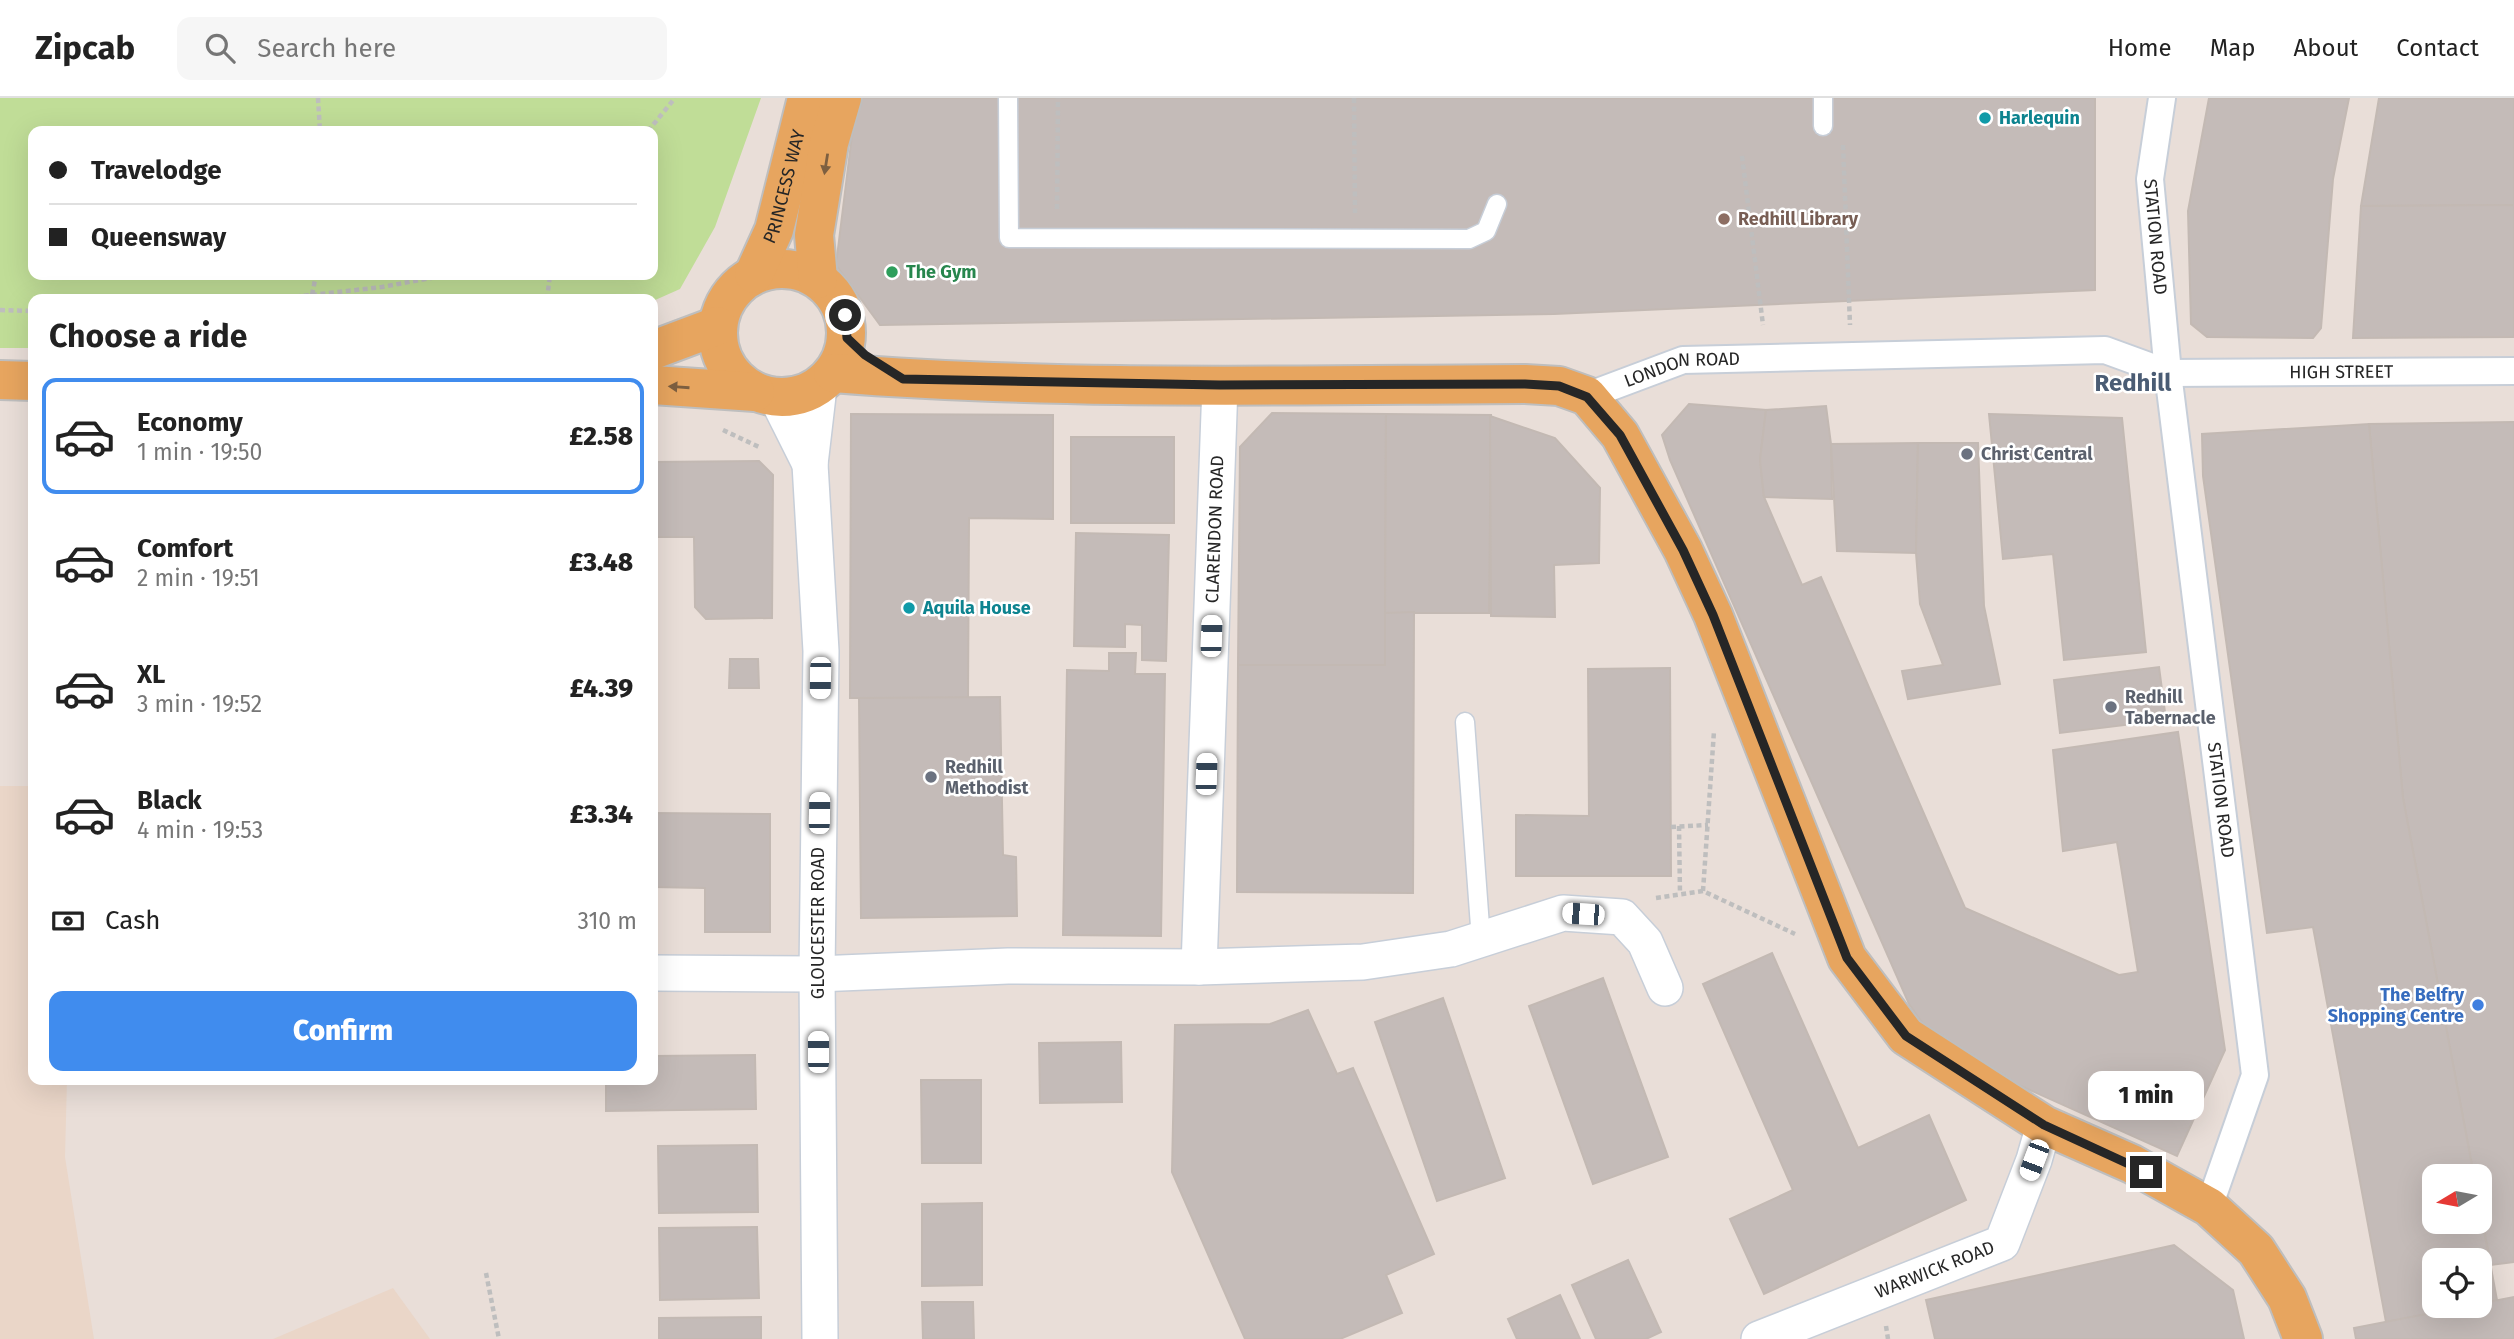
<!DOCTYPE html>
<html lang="en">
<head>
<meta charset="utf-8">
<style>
  :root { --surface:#fff; --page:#f6f6f6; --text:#222; --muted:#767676; --line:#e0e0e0; --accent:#408cee }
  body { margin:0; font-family:"Fira Sans",sans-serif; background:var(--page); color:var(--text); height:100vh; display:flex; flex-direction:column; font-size:26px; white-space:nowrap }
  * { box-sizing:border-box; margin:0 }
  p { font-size:23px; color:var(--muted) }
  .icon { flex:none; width:38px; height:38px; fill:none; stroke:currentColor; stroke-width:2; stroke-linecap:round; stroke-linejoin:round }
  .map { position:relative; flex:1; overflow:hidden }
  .drawer { position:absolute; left:28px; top:196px; width:630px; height:791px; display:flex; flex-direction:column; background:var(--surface); border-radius:14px; box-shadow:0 7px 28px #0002 }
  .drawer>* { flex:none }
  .top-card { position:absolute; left:28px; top:28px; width:630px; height:154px; border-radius:14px; box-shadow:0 7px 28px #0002; display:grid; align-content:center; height:154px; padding:0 21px; background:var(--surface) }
  .needle { width:46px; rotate:260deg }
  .tools { position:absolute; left:2422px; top:1066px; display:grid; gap:14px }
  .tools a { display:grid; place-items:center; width:70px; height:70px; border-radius:14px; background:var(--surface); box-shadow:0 7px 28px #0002; font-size:35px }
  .end { position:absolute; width:32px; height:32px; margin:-16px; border:9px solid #262626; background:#fff; box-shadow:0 0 0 4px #fff }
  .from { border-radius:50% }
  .bubble { position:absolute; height:49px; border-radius:14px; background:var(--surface); box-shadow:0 7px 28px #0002; font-size:23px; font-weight:800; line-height:49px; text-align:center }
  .car { position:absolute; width:21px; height:42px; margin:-21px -10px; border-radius:9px; box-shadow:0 0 5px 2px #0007; background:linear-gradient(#fff 24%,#345 0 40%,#fff 0 76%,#345 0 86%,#fff 0) }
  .top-card b { display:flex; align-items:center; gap:24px; height:66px; font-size:26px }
  .top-card b+b { border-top:2px solid var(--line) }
  .top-card i { width:18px; height:18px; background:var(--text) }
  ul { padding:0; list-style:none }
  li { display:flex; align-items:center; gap:21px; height:116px; margin:0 14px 10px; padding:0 7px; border:4px solid transparent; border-radius:14px }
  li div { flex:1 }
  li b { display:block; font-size:26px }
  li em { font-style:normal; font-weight:800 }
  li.active { border-color:var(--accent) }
  li>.icon { width:63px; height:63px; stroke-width:1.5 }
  h2 { padding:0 21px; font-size:32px; line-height:84px }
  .pay { display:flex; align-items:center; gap:18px; height:77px; padding:0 21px; font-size:26px }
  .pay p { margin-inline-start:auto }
  .cta { display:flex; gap:14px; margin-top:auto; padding:14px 21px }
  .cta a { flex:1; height:80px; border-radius:14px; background:var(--accent); color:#fff; font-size:28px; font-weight:800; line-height:80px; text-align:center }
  header { display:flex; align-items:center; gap:42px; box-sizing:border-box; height:98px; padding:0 35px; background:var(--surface); border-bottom:2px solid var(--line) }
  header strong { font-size:33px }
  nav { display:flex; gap:38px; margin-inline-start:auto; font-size:24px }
  .search { width:490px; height:63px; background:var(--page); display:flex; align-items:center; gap:18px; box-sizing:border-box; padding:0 24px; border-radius:14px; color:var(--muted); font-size:26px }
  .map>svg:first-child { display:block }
</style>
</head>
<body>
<header>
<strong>Zipcab</strong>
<div class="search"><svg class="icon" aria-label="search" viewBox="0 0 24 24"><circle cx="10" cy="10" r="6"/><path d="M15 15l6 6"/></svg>Search here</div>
<nav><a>Home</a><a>Map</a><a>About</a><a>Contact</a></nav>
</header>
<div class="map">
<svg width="2514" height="1241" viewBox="0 0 2514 1241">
  <rect width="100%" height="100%" fill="#e9ded8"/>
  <g fill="#ead6c8">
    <polygon points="0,688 33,688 33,982 67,982 65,1059 94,1241 0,1241"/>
    <polygon points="393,1190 430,1241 273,1241"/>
  </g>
  <path fill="#c0dd97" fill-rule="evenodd" d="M0,0H761L715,129L680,191L653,203L33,201V250H0ZM33,33H653V177H33Z"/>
  <g fill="#c4bbb8" stroke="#c3b9b3" stroke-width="2">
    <polygon points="860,0 2095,0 2095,192 1554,216 880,227 836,167 855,13"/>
    <polygon points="2209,0 2349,0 2333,81 2321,230 2313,240 2207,239 2191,226 2188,113"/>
    <polygon points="2379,0 2514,0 2514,107 2361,108"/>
    <polygon points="2514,107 2514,239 2353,240 2361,108"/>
    <polygon points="1689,306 1766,312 1760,362 1764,399 1802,487 1821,479 1965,810 2119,877 2138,874 2117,744 2063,753 2053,652 2178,634 2225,952 2177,1058 1974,967 1946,947 1921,923 1909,906 1670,362 1662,337"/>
    <polygon points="1826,308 1831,346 1832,401 1764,399 1760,362 1766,312"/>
    <polygon points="1272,315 1386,316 1385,567 1238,567 1240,349"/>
    <polygon points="851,316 1053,317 1053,421 969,420 968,600 850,600"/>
    <polygon points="1386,316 1491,317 1489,515 1385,515"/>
    <polygon points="1989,316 2122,320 2146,554 2064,562 2053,456 2003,461"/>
    <polygon points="1490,318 1555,340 1600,390 1599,465 1554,467 1555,519 1491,518"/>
    <polygon points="2514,324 2514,1164 2491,1167 2480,1111 2480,1078 2474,1078 2403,700 2369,326"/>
    <polygon points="2369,326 2403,700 2474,1078 2434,1078 2434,1124 2480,1124 2480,1111 2497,1202 2480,1206 2480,1162 2434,1162 2434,1208 2470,1208 2386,1224 2313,829 2267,835 2203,378 2202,336"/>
    <rect x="1071" y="339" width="103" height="86"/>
    <polygon points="1918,345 1916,455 1837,453 1831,346"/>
    <polygon points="1918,345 1978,345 1984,508 2000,586 1908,601 1902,573 1943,567 1920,506 1916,455"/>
    <polygon points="759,363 773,377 772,520 706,521 695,509 694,439 653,439 653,364"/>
    <polygon points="1076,435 1169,437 1166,563 1142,562 1142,527 1125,526 1125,549 1074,548"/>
    <polygon points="1414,514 1413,795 1237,794 1238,567 1385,567 1385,515"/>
    <polygon points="1109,555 1136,555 1135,576 1165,576 1161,838 1063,837 1067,572 1109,573"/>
    <polygon points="730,561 758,561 759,590 729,590"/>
    <polygon points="2159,569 2166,622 2060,635 2054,582"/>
    <polygon points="1670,570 1671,778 1516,778 1516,717 1589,718 1588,571"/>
    <polygon points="1000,599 1003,757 1016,759 1017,818 861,820 859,600"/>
    <polygon points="653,715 770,716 770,834 705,834 705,790 653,789"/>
    <polygon points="1772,855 1858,1050 1929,1017 1966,1102 1764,1196 1730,1121 1793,1092 1703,886"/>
    <polygon points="1603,880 1668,1059 1593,1086 1529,908"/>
    <polygon points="1443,900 1505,1080 1437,1103 1375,924"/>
    <polygon points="1308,912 1337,976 1353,970 1434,1156 1386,1177 1402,1215 1340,1241 1245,1241 1172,1074 1175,927 1270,926"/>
    <polygon points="1121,944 1122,1004 1040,1005 1039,945"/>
    <polygon points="755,957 756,1011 606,1013 606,982 653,982 653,958"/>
    <polygon points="921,982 981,982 981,1065 922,1065"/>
    <polygon points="757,1047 758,1114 659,1115 658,1048"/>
    <polygon points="982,1105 982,1187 922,1188 922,1106"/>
    <polygon points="757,1129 759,1200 660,1202 659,1130"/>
    <polygon points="2174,1147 2233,1192 2244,1241 1935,1241 1926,1202"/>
    <polygon points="1628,1162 1661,1234 1646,1241 1596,1241 1572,1187"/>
    <polygon points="1560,1197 1580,1241 1517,1241 1508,1221"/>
    <polygon points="2514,1199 2514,1241 2356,1241 2354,1230"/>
    <polygon points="922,1204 973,1204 974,1241 923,1241"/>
    <polygon points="761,1219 761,1241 659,1241 659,1220"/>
  </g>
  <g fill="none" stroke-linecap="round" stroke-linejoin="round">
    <defs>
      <g id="service">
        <polyline points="1008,0 1009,140 1469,141 1486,133 1497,106"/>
        <polyline points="1823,0 1823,28"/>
        <polyline points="1465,624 1481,842"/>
      </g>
      <g id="pedestrian">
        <path id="s1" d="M2162,0L2150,81L2168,275L2255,977L2209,1109"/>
        <path id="s2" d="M1587,298L1683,262L2105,252L2168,275L2514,273"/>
      </g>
      <g id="minor">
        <polyline points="819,289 810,366 821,553 817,876 820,1241"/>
        <polyline points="777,300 810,366"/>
        <path id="s3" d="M1199,869L1220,287"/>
        <polyline points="653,875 817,876 1008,868 1199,869 1363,864 1451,851 1563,815 1622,819 1645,844 1665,890"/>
        <path id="s4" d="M1759,1241L2002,1145L2034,1062L2044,1027"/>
      </g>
      <g id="primary">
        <circle cx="782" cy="235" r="64"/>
        <path id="s5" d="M754,176L774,132L807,0"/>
        <polyline points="818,181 814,137 829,45 842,0"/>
        <polyline points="653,252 717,228"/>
        <path d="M833,275C1063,293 1295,287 1525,286L1559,288L1587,298L1620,337L1683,452L1713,517L1847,860L1906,938L2044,1027L2132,1066L2209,1109L2256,1152L2287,1200L2303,1241"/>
        <polyline points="0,282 33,283"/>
        <polyline points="653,287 755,294"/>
      </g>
    </defs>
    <use href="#service" stroke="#c7ced8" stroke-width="21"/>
    <use href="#pedestrian" stroke="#c7ced8" stroke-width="30"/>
    <use href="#minor" stroke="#c7ced8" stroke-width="38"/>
    <use href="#primary" stroke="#bebebe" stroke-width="42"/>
    <g stroke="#bebebe" stroke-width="4.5" stroke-dasharray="5 3.5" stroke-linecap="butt">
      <polyline points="318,0 320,33"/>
      <polyline points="1354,0 1355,115"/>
      <polyline points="648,33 675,0"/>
      <polyline points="1843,47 1850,227"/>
      <polyline points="1742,58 1763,227"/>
      <polyline points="1057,111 1058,0"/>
      <polyline points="312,197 382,189 447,177"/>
      <polyline points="270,201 312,197 316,177"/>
      <polyline points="547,201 550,177"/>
      <polyline points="0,212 33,213"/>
      <polyline points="723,332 759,349"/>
      <polyline points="1679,728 1680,796"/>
      <polyline points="1671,729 1708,727"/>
      <polyline points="1703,793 1714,633"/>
      <polyline points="1656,800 1703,793 1795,836"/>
      <polyline points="486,1175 499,1241"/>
      <polyline points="1886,1228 1888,1241"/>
    </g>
    <use href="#service" stroke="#fff" stroke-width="18"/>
    <use href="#pedestrian" stroke="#fff" stroke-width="26"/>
    <use href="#minor" stroke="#fff" stroke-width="35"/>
    <use href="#primary" stroke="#e7a55f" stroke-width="38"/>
  </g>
  <defs><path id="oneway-solid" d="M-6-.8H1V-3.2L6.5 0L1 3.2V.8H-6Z" transform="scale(1.75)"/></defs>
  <g fill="#7d5f40">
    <use href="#oneway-solid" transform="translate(826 66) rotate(99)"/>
    <use href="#oneway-solid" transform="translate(679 289) rotate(-176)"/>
  </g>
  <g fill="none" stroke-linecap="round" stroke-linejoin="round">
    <polyline stroke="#262626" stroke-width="9" points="845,217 847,240 865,257 903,281 1220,287 1525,286 1559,288 1587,299 1620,337 1683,452 1713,517 1847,860 1906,938 2044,1027 2146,1074"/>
  </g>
  <g fill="#0f9aa8" stroke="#fff" stroke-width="2.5">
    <circle cx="1985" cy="20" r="7"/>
    <circle cx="909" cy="510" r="7"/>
  </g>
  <circle fill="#8d6e63" stroke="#fff" stroke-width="2.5" cx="1724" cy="121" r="7"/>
  <circle fill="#2e9e5b" stroke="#fff" stroke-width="2.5" cx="892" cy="174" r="7"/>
  <g fill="#6b7280" stroke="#fff" stroke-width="2.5">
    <circle cx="1967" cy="356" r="7"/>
    <circle cx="2111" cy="609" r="7"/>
    <circle cx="931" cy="679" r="7"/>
  </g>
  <circle fill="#3f7fe0" stroke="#fff" stroke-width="2.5" cx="2478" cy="907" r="7"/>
  <g text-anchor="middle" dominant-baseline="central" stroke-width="5" stroke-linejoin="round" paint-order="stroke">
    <g font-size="18" font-weight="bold" fill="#0d838f" stroke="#fff" text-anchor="start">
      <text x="1999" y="20">Harlequin</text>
      <text x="923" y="510">Aquila House</text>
    </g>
    <g font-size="18" fill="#262626" stroke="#fff">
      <text stroke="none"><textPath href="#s5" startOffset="93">PRINCESS WAY</textPath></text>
      <text stroke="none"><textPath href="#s1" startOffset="140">STATION ROAD</textPath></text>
      <text stroke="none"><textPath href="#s2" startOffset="100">LONDON ROAD</textPath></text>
      <text stroke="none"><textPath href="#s2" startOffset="765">HIGH STREET</textPath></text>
      <text stroke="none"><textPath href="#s3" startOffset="438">CLARENDON ROAD</textPath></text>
      <text stroke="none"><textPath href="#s1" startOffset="707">STATION ROAD</textPath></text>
      <text transform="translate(818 825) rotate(-90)">GLOUCESTER ROAD</text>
      <text stroke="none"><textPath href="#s4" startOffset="189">WARWICK ROAD</textPath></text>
    </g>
    <g font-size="18" font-weight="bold" fill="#785e54" stroke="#fff" text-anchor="start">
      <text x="1738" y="121">Redhill Library</text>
    </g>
    <g font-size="18" font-weight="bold" fill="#27864d" stroke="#fff" text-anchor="start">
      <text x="906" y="174">The Gym</text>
    </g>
    <g font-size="18" font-weight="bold" fill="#5b616d" stroke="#fff" text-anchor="start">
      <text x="1981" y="356">Christ Central</text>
      <text x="2125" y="599">Redhill<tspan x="2125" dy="21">Tabernacle</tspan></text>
      <text x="945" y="669">Redhill<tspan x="945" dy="21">Methodist</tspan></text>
    </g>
    <g font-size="18" font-weight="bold" fill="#366cbe" stroke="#fff" text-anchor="end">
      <text x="2464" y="897">The Belfry<tspan x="2464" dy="21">Shopping Centre</tspan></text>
    </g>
    <g font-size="24" font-weight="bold" fill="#4a5c74" stroke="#fff">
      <text x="2133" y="285">Redhill</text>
    </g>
  </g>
</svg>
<div class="tools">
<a><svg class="needle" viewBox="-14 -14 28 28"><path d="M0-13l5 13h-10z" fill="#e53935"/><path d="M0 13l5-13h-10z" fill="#767676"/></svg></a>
<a><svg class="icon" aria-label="locate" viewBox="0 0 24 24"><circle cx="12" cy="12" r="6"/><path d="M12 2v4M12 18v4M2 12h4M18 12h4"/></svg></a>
</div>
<i class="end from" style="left:845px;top:217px"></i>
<i class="end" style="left:2146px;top:1074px"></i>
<div class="bubble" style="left:2088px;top:973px;width:116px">1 min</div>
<i class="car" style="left:1211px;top:538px;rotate:2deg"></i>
<i class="car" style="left:820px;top:580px;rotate:181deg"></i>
<i class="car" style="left:1206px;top:676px;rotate:2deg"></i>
<i class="car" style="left:819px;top:715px;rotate:1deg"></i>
<i class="car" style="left:1583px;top:816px;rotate:274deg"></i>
<i class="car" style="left:818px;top:954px;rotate:0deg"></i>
<i class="car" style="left:2034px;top:1062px;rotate:201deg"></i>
<div class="top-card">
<b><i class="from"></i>Travelodge</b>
<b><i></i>Queensway</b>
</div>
<section class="drawer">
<h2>Choose a ride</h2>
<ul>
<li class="active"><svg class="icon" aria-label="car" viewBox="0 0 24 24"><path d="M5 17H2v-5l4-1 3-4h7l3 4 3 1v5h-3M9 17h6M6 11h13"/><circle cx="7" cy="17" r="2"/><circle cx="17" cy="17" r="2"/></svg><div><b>Economy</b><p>1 min · 19:50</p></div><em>£2.58</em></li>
<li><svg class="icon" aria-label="car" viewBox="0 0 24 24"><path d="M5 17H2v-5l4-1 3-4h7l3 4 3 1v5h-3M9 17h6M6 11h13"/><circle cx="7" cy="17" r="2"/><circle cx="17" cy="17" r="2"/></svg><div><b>Comfort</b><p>2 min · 19:51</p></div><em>£3.48</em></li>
<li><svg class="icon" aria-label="car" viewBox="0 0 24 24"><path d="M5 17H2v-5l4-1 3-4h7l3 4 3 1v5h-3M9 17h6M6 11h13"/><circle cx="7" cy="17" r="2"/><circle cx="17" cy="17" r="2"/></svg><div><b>XL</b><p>3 min · 19:52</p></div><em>£4.39</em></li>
<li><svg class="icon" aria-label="car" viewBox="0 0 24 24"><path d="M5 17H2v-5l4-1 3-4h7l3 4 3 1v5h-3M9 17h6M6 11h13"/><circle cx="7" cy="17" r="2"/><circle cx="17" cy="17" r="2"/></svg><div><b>Black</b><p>4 min · 19:53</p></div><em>£3.34</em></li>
</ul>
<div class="pay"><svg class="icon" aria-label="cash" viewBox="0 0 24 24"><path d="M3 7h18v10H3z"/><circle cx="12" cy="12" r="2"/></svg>Cash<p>310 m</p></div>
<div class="cta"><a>Confirm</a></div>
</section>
</div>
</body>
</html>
